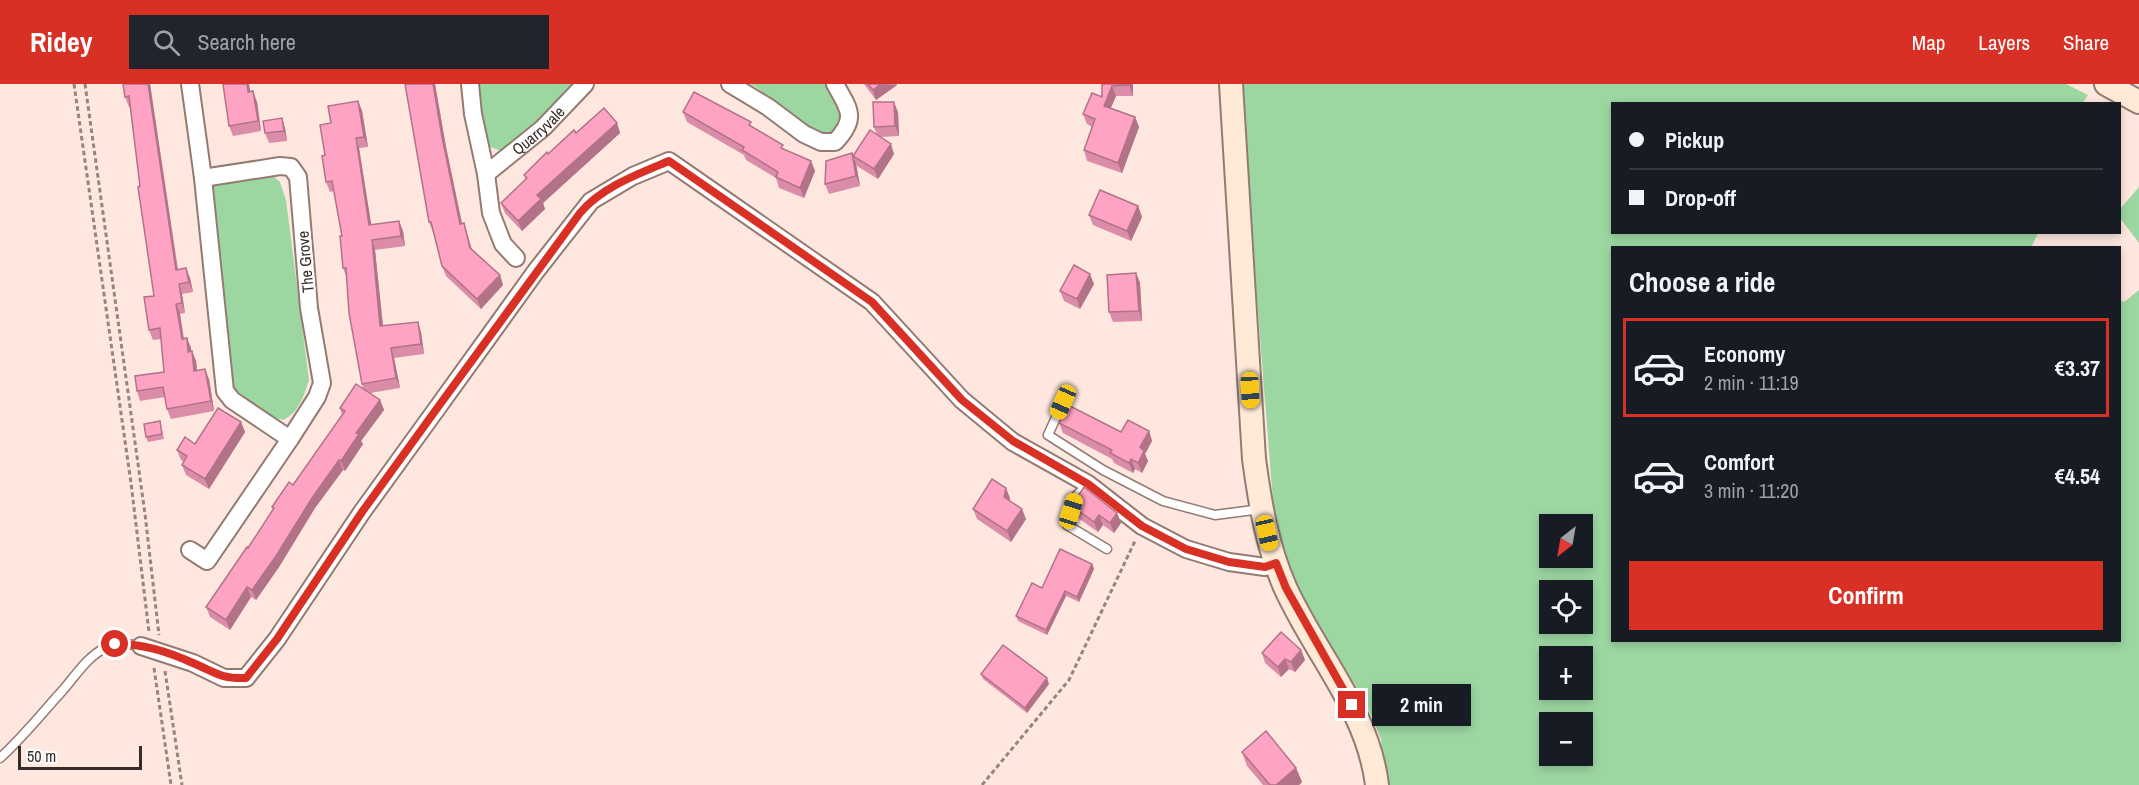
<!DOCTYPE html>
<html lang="en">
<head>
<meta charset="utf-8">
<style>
  :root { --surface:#171b24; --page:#20242c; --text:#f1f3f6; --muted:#9ea1a6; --line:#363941; --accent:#d93025 }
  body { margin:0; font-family:"Archivo Narrow",sans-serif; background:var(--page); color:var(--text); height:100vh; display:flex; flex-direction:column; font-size:22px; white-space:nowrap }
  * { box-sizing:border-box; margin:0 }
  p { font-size:20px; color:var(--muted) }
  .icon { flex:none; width:33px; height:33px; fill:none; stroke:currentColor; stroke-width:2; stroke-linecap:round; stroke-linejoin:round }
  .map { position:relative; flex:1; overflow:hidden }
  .details { position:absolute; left:1611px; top:162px; width:510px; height:396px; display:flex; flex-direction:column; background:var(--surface); border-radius:0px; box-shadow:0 3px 9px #0003 }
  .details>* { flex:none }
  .guide { position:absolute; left:1611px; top:18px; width:510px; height:132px; border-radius:0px; box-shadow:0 3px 9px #0003; display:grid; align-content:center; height:132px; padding:0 18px; background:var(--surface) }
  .needle { width:39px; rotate:211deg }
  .buttons { position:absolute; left:1539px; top:430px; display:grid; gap:12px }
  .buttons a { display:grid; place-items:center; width:54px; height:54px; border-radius:0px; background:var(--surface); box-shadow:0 3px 9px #0003; font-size:30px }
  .scale { position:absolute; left:18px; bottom:15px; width:124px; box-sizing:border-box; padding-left:6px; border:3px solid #372c28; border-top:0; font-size:16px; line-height:21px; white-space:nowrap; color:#372c28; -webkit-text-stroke:4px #fff; paint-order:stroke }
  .end { position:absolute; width:27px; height:27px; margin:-14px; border:8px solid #d93025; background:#fff; box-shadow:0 0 0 3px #fff }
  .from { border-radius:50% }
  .bubble { position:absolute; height:42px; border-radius:0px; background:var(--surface); box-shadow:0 3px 9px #0003; font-size:20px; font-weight:800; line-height:42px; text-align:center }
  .car { position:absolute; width:18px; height:36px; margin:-18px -9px; border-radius:8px; box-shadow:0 0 4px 2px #0007; background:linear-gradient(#f5c518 24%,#345 0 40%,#f5c518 0 76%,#345 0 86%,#f5c518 0) }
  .guide b { display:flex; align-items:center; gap:21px; height:57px; font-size:22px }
  .guide b+b { border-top:2px solid var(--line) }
  .guide i { width:15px; height:15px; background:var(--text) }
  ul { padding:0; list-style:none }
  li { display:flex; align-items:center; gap:18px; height:99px; margin:0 12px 9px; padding:0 6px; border:3px solid transparent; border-radius:0px }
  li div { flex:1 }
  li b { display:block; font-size:22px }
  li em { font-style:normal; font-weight:800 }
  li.on { border-color:var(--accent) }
  li>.icon { width:54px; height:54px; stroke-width:1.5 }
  h2 { padding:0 18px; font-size:27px; line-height:72px }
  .button { display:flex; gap:12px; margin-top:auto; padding:12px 18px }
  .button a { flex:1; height:69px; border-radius:0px; background:var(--accent); color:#fff; font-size:24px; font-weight:800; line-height:69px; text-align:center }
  header { display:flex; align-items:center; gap:36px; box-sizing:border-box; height:84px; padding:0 30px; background:var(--accent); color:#fff }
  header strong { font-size:28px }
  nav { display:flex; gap:33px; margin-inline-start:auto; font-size:21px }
  .search { width:420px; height:54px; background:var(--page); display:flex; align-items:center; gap:15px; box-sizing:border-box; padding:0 21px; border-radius:0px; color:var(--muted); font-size:22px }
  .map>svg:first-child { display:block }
</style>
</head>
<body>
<header>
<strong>Ridey</strong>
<div class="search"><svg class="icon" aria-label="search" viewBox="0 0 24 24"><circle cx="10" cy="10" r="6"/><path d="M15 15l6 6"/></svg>Search here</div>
<nav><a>Map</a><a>Layers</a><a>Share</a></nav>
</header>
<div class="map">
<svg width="2139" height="701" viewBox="0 0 2139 701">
  <rect width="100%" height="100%" fill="#fde7de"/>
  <g fill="#9cd7a2" fill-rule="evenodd">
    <polygon points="478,0 580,0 521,55 501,67 488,62 483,54"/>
    <path d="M750,0H826C832,9 840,17 842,28C845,51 822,53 807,44C789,34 772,16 756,3Z"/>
    <path d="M1240,0H2066L2088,11L2082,20H1612V148L2038,149L2031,164H1612V556H2120V216L2124,218L2139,206V701H1384L1381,655L1364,615L1294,508L1275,442ZM1550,441H1582V474H1550ZM1550,507H1582V540H1550ZM1550,573H1582V606H1550ZM1550,639H1582V672H1550Z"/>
    <path d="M272,91L280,98L286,116L309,296C304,312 299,328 283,336L269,332L236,309L228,295L207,106L212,100Z"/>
    <polygon points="2139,103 2139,159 2120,134 2120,125"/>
  </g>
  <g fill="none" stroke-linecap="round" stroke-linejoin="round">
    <defs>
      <g id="lane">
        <polyline points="1063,318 1048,351 1103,386 1163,417 1215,431 1261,425"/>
        <polyline points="1088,400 1075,413 1067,441 1107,465"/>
        <path d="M0,674C23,653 42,629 63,606C76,591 87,573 105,564C117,558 129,560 141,562"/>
      </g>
      <g id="street">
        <polyline points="190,0 203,94 225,307 232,316 290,355"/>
        <polyline points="470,0 473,30 486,90 491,129 503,160 516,174"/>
        <path d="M730,0L768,23L804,50L821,58H835C858,34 849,25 835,0"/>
        <path id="s1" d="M486,90L543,44L585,0"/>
        <polyline points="190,466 207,477 290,355 317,313 322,299 309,224 298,93 291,83 280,82 203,94"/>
        <polyline points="141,562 193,579 224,594 246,594 277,555 362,428 438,323 536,187 591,117 633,92 669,77 872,218 962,316 1013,358 1088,400 1142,442 1186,465 1229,478 1265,483 1276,479"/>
      </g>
      <g id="secondary">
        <path d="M1231,0L1254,375C1260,419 1267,462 1285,503C1315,570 1368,626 1377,701"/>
        <polyline points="2106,0 2139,18"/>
      </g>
    </defs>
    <use href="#lane" stroke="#947b72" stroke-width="11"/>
    <use href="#street" stroke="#947b72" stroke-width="20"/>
    <use href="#secondary" stroke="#947b72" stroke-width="26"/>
    <g stroke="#95857e" stroke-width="3" stroke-dasharray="4.5 3" stroke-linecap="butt">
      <polyline points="74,0 131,399 149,548"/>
      <polyline points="85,0 145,430 159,551"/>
      <polyline points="154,584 171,701"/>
      <polyline points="165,587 182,701"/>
      <polyline points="982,701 1069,596 1136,455"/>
    </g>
    <use href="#lane" stroke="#fff" stroke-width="8"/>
    <use href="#street" stroke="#fff" stroke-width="16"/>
    <use href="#secondary" stroke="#feead7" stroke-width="22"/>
  </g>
  <g fill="#da8ca8">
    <polygon points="123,0 150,0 178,185 190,194 193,208 182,210 185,229 180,230 184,255 191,264 191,267 192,267 196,277 197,286 209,295 214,327 171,335 167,325 165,313 140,317 137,307 164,288 161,255 153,256 149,246 154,212 130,23 129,23 125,13"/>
    <polygon points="405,0 435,0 446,63 462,139 464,139 472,165 500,191 503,201 481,225 446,192 442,182 433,148 429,138"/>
    <polygon points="864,0 897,0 897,1 876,16"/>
    <polygon points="1102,0 1133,0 1133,12 1116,12 1111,24 1135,33 1139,43 1122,89 1087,77 1084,66 1092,43 1087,40 1083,30 1102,13"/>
    <polygon points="250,8 257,18 261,47 233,52 229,42"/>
    <polygon points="358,17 362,27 368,63 359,64 371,141 403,147 405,162 375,166 383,242 421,248 424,270 394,274 400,304 370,309 380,316 384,326 361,357 363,360 345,387 343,386 315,424 279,483 256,516 251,513 230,546 210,533 206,523 248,464 273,425 272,423 293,401 342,331 340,324 363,305 362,300 346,192 343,184 342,152 334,107 330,108 326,98 325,71 331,39"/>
    <polygon points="683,28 752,43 785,66 811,77 815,87 804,114 779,104 776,94 746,76 744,71 687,38"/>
    <polygon points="898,28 899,52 880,53 894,70 878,95 857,82 853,72 877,51 874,43"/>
    <polygon points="617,39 620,49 543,119 545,125 522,147 505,129 501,119 526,96 524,91 548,70 576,49"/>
    <polygon points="285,44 287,57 269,59 265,49"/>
    <polygon points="852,69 856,79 860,102 829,110 825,100"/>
    <polygon points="1138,122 1142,133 1131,157 1093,141 1089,131"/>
    <polygon points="1136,189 1140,199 1142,237 1113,238 1109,228"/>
    <polygon points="1094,200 1080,225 1064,217 1060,207"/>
    <polygon points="160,337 164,355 148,358 146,353"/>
    <polygon points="241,338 245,348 209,405 186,391 182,381 184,378 181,376 177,366 195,360"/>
    <polygon points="1059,339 1121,348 1149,347 1152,357 1145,370 1148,377 1142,389 1135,385 1133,389 1114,379 1112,375 1063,349"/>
    <polygon points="1078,412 1117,429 1121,439 1114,449 1103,441 1098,448 1078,434 1075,424 1080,417"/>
    <polygon points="1010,414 1009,417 1026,435 1011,458 977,435 973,425"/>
    <polygon points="1092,480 1094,485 1079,518 1066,512 1047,551 1018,537 1016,532 1042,504"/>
    <polygon points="1301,566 1305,576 1295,588 1289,585 1281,593 1265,579 1262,569"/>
    <polygon points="981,590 1049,600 1027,629 983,595"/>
    <polygon points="1242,668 1296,684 1302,698 1299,701 1263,701 1247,682"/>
  </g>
  <g fill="#b27288">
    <polygon points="148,0 150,0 179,196 176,186"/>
    <polygon points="247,0 249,0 252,18 248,8"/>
    <polygon points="433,0 435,0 446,63 464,150 460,140 442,53"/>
    <polygon points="881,0 897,1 876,16 873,6"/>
    <polygon points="1129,0 1133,0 1133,12 1129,1"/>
    <polygon points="1112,2 1116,12 1107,32 1104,22"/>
    <polygon points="253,7 257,18 261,47 258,37"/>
    <polygon points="358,17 362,27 368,63 364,53"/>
    <polygon points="894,18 898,28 899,52 895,42"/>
    <polygon points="1135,33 1139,43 1122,89 1118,79"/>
    <polygon points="282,34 285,44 287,57 284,47"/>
    <polygon points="617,39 620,49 543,119 545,125 522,147 518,137 537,111"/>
    <polygon points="356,54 359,64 373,151 369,141"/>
    <polygon points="891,60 894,70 878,95 874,85"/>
    <polygon points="852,69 856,79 860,102 856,92"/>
    <polygon points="811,77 815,87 804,114 800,104"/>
    <polygon points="1138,122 1142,133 1131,157 1127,147"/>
    <polygon points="399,137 403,147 405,162 401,152"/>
    <polygon points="372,156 375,166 384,252 380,242"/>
    <polygon points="186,184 190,194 193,208 189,198"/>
    <polygon points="1136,189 1140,199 1142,237 1139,227"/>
    <polygon points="1090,190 1094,200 1080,225 1077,215"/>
    <polygon points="500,191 503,201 481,225 477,215"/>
    <polygon points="179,200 182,210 185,229 182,219"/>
    <polygon points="176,220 180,230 185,265 182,255"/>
    <polygon points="418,238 421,248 424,270 421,260"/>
    <polygon points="187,254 191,264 192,278 188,268"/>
    <polygon points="391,264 394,274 400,304 396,294"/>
    <polygon points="192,267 196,277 198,296 194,287"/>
    <polygon points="205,285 209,295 214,327 211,317"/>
    <polygon points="380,316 384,326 361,357 363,360 345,387 341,377 356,349"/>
    <polygon points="241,338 245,348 209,405 205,395"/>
    <polygon points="1149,347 1152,357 1145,370 1148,377 1142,389 1138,379 1140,363"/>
    <polygon points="1131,375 1135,385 1133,389 1129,379"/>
    <polygon points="339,376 343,386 315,424 279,483 256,516 252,506 312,414"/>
    <polygon points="1006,404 1010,414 1008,423 1004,413"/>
    <polygon points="1022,425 1026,435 1011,458 1007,447"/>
    <polygon points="1117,429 1121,439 1114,449 1110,439"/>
    <polygon points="1099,431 1103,441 1098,448 1094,438"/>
    <polygon points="1092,480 1094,485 1079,518 1077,513"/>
    <polygon points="247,503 251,513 230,546 226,536"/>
    <polygon points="1065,507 1066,512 1047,551 1046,546"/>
    <polygon points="1301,566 1305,576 1295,588 1291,578"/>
    <polygon points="1285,575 1289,585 1281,593 1278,583"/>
    <polygon points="1047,594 1049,600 1027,629 1025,624"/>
    <polygon points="1296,684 1302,698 1299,701 1276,701"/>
  </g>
  <g fill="#fea3c3" stroke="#b27288" stroke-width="1.5">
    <polygon points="123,0 148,0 176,186 186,184 189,198 179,200 182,219 176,220 182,255 187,254 188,268 192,267 194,287 205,285 211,317 167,325 163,303 137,307 135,292 164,288 160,244 149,246 144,213 154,212 138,103 140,102 129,12 125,13"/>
    <polygon points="223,0 247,0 248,8 253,7 258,37 229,42"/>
    <polygon points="405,0 433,0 442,53 460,140 464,139 470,164 500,191 477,215 442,182 431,138 429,138"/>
    <polygon points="868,0 881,0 873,6"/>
    <polygon points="1102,0 1129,0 1129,1 1112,2 1104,22 1135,33 1118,79 1084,66 1095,35 1083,30 1092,9 1102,13"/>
    <polygon points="694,8 751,38 749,41 783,61 781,64 811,77 800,104 776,93 778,88 742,66 744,63 683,28"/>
    <polygon points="358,17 364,53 356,54 369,141 399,137 401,152 372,156 380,242 418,238 421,260 391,264 396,294 362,300 349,229 346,184 343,184 340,152 342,152 332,97 326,98 322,72 325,71 320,41 331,39 328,22"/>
    <polygon points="873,18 894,18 895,42 874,43"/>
    <polygon points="604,24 617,39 537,111 541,115 518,137 501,119 527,94 524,91 547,68 548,70 574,46 576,49"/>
    <polygon points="282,34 284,47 265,49 263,37"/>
    <polygon points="870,46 891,60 874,85 853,72"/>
    <polygon points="852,69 856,92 825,100 826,77"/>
    <polygon points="1100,106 1138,122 1127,147 1089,131"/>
    <polygon points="1074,181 1090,190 1077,215 1060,207"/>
    <polygon points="1136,189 1139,227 1109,228 1107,191"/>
    <polygon points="356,300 380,316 356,349 359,350 341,377 339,376 312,414 276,472 252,506 247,503 226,536 206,523 247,463 248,464 274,424 272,423 289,398 293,401 345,327 340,324"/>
    <polygon points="1068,321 1121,348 1128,336 1149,347 1140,363 1144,367 1138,379 1131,375 1129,379 1110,369 1112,366 1059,339"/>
    <polygon points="218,324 241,338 205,395 182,381 187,372 177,366 185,353 195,360"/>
    <polygon points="160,337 162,350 146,353 144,340"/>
    <polygon points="992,395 1006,404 1004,413 1022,425 1007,447 973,425"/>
    <polygon points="1084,403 1117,429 1110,439 1099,431 1094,438 1075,424 1080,416 1078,412"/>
    <polygon points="1060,465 1092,480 1077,513 1065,507 1046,546 1016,532 1032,499 1042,504"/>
    <polygon points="1281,548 1301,566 1291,578 1285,575 1278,583 1262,569"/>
    <polygon points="1003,561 1047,594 1025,624 981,590"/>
    <polygon points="1266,647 1296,684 1276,701 1270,701 1242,668"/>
  </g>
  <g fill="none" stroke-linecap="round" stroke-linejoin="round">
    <path stroke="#d93025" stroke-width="8" d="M115,560C141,559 169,568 193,579C215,588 220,595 246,594L277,555L362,428L438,323L580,129C602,103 638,90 669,77L872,218L962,316L1013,357L1088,400L1142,442L1186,465L1229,478L1265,483L1276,479L1286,504L1352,621"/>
  </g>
  <g text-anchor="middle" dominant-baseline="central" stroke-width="4.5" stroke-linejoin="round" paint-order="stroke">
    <g font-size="16" fill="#372c28" stroke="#fff">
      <text stroke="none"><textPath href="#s1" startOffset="68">Quarryvale</textPath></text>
      <text transform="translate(305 178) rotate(-95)">The Grove</text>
    </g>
  </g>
</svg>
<div class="buttons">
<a><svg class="needle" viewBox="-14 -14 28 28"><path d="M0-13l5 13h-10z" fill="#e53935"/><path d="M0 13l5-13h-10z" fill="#9ea1a6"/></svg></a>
<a><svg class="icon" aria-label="locate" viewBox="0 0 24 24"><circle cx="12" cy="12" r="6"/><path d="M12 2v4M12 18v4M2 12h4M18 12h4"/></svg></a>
<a>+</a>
<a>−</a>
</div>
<div class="scale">50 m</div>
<i class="end from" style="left:115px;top:560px"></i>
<i class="end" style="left:1352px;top:621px"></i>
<div class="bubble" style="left:1372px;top:600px;width:99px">2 min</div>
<i class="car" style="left:1250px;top:306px;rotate:177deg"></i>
<i class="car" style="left:1063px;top:318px;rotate:204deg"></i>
<i class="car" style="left:1071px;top:427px;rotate:17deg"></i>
<i class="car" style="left:1267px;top:449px;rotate:167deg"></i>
<div class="guide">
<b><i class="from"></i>Pickup</b>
<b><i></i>Drop-off</b>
</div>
<section class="details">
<h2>Choose a ride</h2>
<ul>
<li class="on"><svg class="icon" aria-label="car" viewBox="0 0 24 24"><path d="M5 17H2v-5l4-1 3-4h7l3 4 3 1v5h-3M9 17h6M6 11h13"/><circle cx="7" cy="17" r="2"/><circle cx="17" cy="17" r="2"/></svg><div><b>Economy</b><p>2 min · 11:19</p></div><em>€3.37</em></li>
<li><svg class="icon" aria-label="car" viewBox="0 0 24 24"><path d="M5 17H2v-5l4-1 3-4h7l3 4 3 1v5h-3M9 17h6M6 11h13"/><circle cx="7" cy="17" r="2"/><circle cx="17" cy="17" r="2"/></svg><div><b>Comfort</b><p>3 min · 11:20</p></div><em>€4.54</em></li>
</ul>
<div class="button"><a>Confirm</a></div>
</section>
</div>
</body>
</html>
